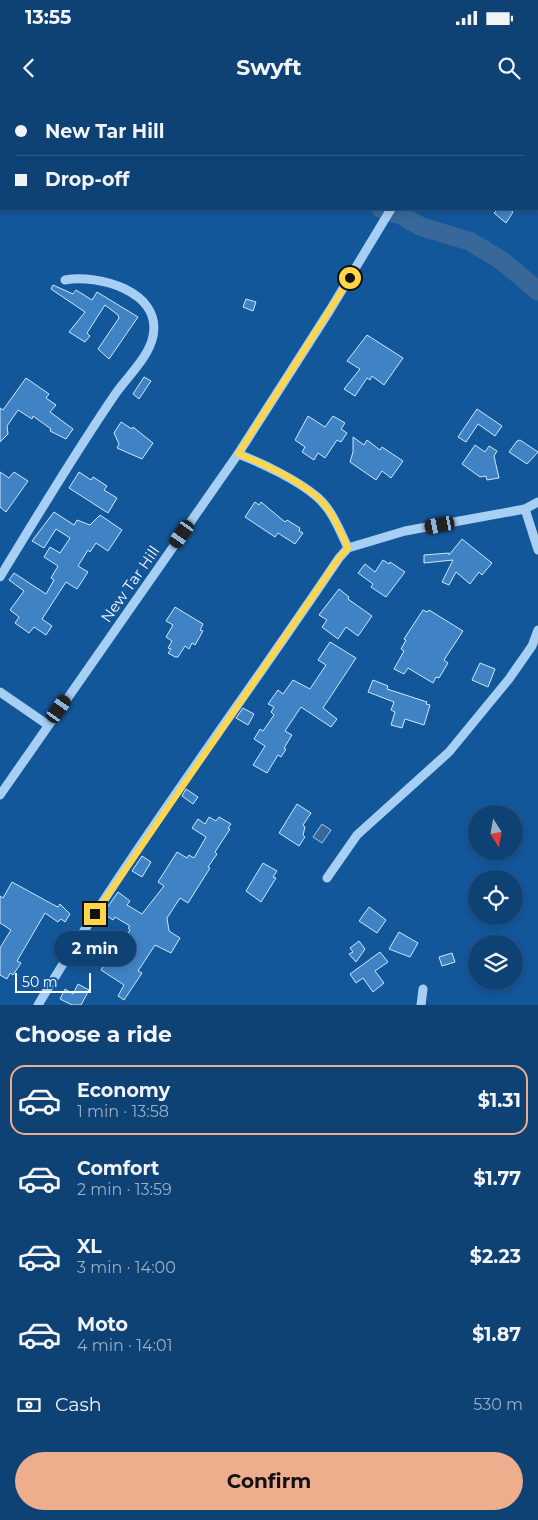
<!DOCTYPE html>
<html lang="en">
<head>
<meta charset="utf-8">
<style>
  :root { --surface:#0e4174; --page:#1c4c7c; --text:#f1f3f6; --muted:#9bafc5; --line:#2e5a86; --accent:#eead8d }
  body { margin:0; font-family:Montserrat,sans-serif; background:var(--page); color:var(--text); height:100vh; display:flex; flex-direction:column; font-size:19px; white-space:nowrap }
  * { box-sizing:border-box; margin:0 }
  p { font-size:16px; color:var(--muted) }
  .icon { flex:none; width:28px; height:28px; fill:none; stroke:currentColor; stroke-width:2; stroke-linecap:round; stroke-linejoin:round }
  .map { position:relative; height:905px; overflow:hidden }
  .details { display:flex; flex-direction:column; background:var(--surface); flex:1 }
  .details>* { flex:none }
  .top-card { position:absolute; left:0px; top:0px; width:539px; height:110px; box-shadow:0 2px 8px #0003,0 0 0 1px var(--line); display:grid; align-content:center; height:110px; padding:0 15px; background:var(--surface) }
  .needle { width:32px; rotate:169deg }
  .tools { position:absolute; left:468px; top:705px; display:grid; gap:10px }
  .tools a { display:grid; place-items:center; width:55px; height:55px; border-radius:50%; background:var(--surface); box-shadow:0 2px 8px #0003,0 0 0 1px var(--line); font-size:25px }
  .scale { position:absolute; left:15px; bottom:12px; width:76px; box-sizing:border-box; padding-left:5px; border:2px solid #fff; border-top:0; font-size:14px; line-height:18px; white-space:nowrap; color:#fff; -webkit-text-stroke:4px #13579b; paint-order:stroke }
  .end { position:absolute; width:22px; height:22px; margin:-11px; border:6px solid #ffd54a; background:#111; box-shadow:0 0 0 2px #111 }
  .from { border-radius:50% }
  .bubble { position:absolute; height:35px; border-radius:18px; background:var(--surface); box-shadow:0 2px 8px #0003,0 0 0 1px var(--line); font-size:16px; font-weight:700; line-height:35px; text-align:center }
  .car { position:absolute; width:15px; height:30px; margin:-15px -8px; border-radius:6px; box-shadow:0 0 4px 1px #0007; background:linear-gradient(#222 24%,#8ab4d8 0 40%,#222 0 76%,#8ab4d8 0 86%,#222 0) }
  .top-card b { display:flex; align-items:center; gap:18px; height:48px; font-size:19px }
  .top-card b+b { border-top:1px solid var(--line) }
  .top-card i { width:12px; height:12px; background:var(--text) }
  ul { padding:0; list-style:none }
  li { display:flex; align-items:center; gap:15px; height:70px; margin:0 10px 8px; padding:0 5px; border:2px solid transparent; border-radius:15px }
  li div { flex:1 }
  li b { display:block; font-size:19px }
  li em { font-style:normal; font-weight:700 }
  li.selected { border-color:var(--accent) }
  li>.icon { width:45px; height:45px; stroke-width:1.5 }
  h2 { padding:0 15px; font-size:22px; line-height:60px }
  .pay { display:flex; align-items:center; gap:12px; height:55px; padding:0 15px; font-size:19px }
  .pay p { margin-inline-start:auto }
  .primary-button { display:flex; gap:10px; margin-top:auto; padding:10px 15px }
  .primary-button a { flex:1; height:58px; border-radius:30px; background:var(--accent); color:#111; font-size:20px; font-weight:700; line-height:58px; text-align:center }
  .status { display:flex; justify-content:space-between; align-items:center; height:35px; padding:0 25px; background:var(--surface); direction:ltr }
  .status svg { height:14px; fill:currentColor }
  header { display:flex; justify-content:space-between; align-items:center; height:65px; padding:0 15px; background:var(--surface); font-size:22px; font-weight:700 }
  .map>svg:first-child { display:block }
</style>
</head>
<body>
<div class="status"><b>13:55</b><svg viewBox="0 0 49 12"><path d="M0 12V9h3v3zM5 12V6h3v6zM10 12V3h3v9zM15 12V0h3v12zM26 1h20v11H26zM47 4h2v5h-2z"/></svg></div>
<header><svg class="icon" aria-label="back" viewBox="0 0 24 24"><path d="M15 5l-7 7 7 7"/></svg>Swyft<svg class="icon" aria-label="search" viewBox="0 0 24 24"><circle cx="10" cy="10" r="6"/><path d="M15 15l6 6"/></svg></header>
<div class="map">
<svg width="538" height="905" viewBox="0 0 538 905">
  <rect width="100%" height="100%" fill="#13579b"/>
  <polygon fill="#386899" stroke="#99cbf6" points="322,724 331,730 322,743 313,737"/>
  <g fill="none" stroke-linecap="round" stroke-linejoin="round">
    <g stroke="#386899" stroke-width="19">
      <polyline points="0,63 1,63"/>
      <polyline points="381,109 401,115 422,127 469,141 501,160 538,191"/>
    </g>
  </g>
  <g fill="#4083c4" stroke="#cfe7fd">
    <polygon points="498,109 509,109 513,112 506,123 494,113"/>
    <polygon points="53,185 73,194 76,190 92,200 97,192 138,217 109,259 98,249 119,218 118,215 105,205 87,233 90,236 85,242 69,232 85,212 51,189"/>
    <polygon points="246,199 256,202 253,211 243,207"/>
    <polygon points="367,235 403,258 384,285 372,276 370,280 367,278 355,296 344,289 360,269 347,261"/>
    <polygon points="144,277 151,281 139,299 133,294"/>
    <polygon points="26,278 49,294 46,298 56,305 50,312 73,329 66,339 50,331 51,329 33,316 32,319 18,310 7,326 8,334 0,342 0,308 3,310"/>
    <polygon points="477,309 502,326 495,336 478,324 466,342 458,337"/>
    <polygon points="308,316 325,327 333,316 345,323 341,329 347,333 341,342 337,340 325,358 318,353 314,360 302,352 305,347 295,340"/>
    <polygon points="121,322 132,329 133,327 153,343 142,359 117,348 119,344 114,333"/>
    <polygon points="353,337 364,345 367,340 380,350 382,347 403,361 391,378 382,371 376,380 350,362 353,352"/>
    <polygon points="520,340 538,352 527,364 509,352 517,341"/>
    <polygon points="475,345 485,352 489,346 497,351 494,356 499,378 487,380 486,376 480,377 462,364"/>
    <polygon points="0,372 9,378 14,372 28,381 6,412 0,407"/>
    <polygon points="79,372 91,380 93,377 107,386 104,390 117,398 108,413 69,388"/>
    <polygon points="255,402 259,405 261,402 285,422 287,420 300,428 299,431 303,433 295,444 278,433 275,437 245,417"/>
    <polygon points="54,412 74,425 77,420 90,425 100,415 122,430 108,451 96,443 90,452 88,450 78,466 88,472 77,489 66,482 42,519 52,526 46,535 34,527 29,533 15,523 19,517 10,510 24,491 9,480 14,473 46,494 54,480 51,478 58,466 44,457 50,447 60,453 70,438 56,429 44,448 32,441"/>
    <polygon points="462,439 492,463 482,475 479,472 470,484 456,472 449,485 442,482 453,460 424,463 424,455 449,453 449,455"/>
    <polygon points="383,460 389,464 390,462 405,472 386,497 371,487 373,484 358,473 365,464 375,472"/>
    <polygon points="339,489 349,497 348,499 372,516 358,536 346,527 338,539 322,527 327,520 319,515"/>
    <polygon points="175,507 203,524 200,530 203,531 195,545 192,543 189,549 185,546 178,557 175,557 168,553 171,549 168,548 172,541 166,537 173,525 166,521"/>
    <polygon points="423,510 427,512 429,510 463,531 444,560 448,563 439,578 436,577 433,583 408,568 404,574 394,569 404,551 401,549 406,540 404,539"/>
    <polygon points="330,542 356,558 323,608 337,619 331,627 301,607 285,631 292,635 284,648 286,649 281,657 278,655 267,673 253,665 265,646 254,639 260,629 263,631 274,615 271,612 274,607 268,604 278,590 283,594 293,580 310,589 326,565 318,560"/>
    <polygon points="480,563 495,569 488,587 472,580"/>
    <polygon points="373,580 388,586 387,589 427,602 426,604 430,605 424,625 405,619 402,628 391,625 395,612 391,610 394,602 368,592"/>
    <polygon points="243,608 254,614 248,625 236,618"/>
    <polygon points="186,689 198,697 193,704 182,696"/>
    <polygon points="297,704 311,713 303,725 305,727 303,735 305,737 299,746 279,733"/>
    <polygon points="209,717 216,721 219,717 231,724 228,728 230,729 215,752 217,754 208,767 210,768 188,803 180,798 167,818 169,831 180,838 171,853 155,845 138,871 142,873 124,900 118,896 124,885 101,870 103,867 89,858 86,863 76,856 83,845 104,859 108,852 112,855 130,830 128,828 130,826 115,817 113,820 103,813 104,812 118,792 130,801 127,805 142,814 164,786 158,782 177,752 187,758 189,755 194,758 206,737 192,728 198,719 205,724"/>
    <polygon points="142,756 151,762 142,777 132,771"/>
    <polygon points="263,763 277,771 273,777 276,778 261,802 246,791"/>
    <polygon points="12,782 52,804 58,807 60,804 70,814 65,822 61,819 58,822 45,813 17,861 21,863 13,875 10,873 7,879 0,875 0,848 11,830 0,823 0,796 3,798"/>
    <polygon points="369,807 386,820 377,833 359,821"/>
    <polygon points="399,832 418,843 410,857 389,849"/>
    <polygon points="359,841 365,849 356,862 349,854 353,852 350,848"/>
    <polygon points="380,852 388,862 375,871 384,883 373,892 363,878 356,883 350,874"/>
    <polygon points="452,853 455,862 442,866 439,857"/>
    <polygon points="78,884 89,890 81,905 72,905 60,899 65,889 73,894"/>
  </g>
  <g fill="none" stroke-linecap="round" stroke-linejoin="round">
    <g stroke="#a7cff3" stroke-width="9">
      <polyline points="459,0 460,1"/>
      <path d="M238,354C262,363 297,380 316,396C332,409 340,431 348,448"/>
      <polyline points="525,409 538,450"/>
      <path d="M0,477C37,416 75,353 116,293C128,276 149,257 153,236C162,191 98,174 65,180"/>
      <polyline points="0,592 48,625"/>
      <polyline points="0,695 238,354 330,210 391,109"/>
      <polyline points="327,778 357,735 449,652 509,579 532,546 538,530"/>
      <path d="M38,905C130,751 239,607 339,458L348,448L405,431L525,409L538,402"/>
      <polyline points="421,905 423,889"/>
    </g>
  </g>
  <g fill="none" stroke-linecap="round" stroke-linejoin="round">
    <path stroke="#ffd54a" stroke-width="6" d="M95,814L339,458L348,448C340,431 332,409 316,396C296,379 263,363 238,354L350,178"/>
  </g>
  <g text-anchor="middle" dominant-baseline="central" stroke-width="4" stroke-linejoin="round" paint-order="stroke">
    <g font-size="15" fill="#fff" stroke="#13579b">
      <text transform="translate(130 484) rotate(-55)">New Tar Hill</text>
    </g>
  </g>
</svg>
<div class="tools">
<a><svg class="needle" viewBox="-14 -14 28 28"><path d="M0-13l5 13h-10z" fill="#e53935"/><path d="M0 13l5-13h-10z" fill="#9bafc5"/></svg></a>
<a><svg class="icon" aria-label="locate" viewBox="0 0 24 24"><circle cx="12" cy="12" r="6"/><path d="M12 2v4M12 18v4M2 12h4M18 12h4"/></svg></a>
<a><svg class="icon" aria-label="layers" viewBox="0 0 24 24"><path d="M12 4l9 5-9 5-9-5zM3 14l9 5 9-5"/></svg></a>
</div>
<div class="scale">50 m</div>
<i class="end from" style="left:350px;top:178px"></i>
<i class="end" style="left:95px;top:814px"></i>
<div class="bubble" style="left:54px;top:831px;width:82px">2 min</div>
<i class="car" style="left:440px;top:425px;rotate:259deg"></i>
<i class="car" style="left:182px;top:434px;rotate:215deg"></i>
<i class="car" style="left:59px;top:609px;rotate:35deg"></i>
<div class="top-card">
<b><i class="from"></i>New Tar Hill</b>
<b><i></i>Drop-off</b>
</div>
</div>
<section class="details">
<h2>Choose a ride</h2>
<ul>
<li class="selected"><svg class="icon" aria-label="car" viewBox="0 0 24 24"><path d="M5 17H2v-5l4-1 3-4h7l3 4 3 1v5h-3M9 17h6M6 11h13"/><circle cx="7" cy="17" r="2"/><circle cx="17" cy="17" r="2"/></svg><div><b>Economy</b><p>1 min · 13:58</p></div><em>$1.31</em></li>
<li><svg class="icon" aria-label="car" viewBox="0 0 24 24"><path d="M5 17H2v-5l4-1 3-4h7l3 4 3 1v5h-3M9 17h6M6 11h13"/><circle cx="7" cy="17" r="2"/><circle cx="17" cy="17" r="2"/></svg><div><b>Comfort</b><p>2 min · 13:59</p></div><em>$1.77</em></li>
<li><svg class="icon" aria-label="car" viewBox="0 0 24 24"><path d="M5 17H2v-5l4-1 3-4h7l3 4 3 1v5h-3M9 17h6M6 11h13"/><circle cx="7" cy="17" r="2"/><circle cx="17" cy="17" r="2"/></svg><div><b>XL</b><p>3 min · 14:00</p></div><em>$2.23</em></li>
<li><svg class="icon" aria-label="car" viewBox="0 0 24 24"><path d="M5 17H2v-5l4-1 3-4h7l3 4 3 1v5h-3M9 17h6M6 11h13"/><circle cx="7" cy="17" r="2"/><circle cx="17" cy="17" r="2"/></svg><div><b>Moto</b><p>4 min · 14:01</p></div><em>$1.87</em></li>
</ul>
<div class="pay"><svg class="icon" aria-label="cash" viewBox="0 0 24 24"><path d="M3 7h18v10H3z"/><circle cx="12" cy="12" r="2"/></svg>Cash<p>530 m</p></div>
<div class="primary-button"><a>Confirm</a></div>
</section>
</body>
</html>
